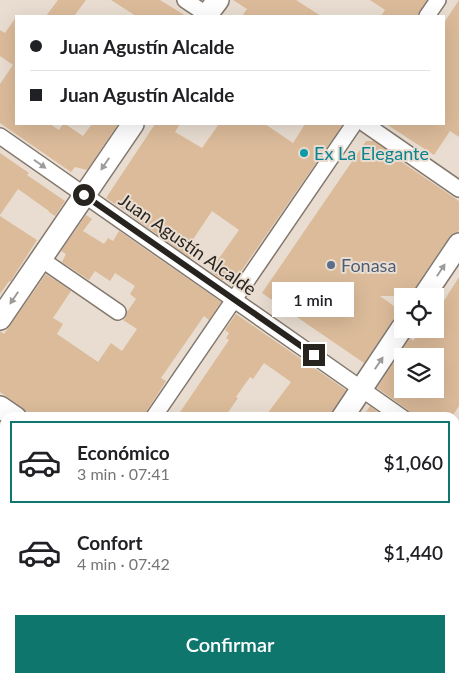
<!DOCTYPE html>
<html lang="es">
<head>
<meta charset="utf-8">
<style>
  :root { --surface:#fff; --page:#f6f6f6; --text:#202124; --muted:#757577; --line:#e0e0e0; --accent:#0f766e }
  body { margin:0; font-family:Lato,sans-serif; background:var(--page); color:var(--text); height:100vh; display:flex; flex-direction:column; font-size:19px; white-space:nowrap }
  * { box-sizing:border-box; margin:0 }
  p { font-size:16px; color:var(--muted) }
  .icon { flex:none; width:28px; height:28px; fill:none; stroke:currentColor; stroke-width:2; stroke-linecap:round; stroke-linejoin:round }
  .map { position:relative; flex:1; overflow:hidden }
  .details { position:absolute; left:0px; top:412px; width:460px; height:271px; display:flex; flex-direction:column; background:var(--surface); border-radius:15px 15px 0 0; box-shadow:0 5px 20px #0002 }
  .details>* { flex:none }
  .banner { position:absolute; left:15px; top:15px; width:430px; height:110px; border-radius:0px; box-shadow:0 5px 20px #0002; display:grid; align-content:center; height:110px; padding:0 15px; background:var(--surface) }
  .tools { position:absolute; left:394px; top:288px; display:grid; gap:10px }
  .tools a { display:grid; place-items:center; width:50px; height:50px; border-radius:0px; background:var(--surface); box-shadow:0 5px 20px #0002; font-size:25px }
  .end { position:absolute; width:22px; height:22px; margin:-11px; border:6px solid #27231e; background:#fff; box-shadow:0 0 0 2px #fff }
  .from { border-radius:50% }
  .bubble { position:absolute; height:35px; border-radius:0px; background:var(--surface); box-shadow:0 5px 20px #0002; font-size:16px; font-weight:600; line-height:35px; text-align:center }
  .banner b { display:flex; align-items:center; gap:18px; height:48px; font-size:19px }
  .banner b+b { border-top:1px solid var(--line) }
  .banner i { width:12px; height:12px; background:var(--text) }
  ul { padding:9px 0 0; list-style:none }
  li { display:flex; align-items:center; gap:15px; height:82px; margin:0 10px 8px; padding:0 5px; border:2px solid transparent; border-radius:0px }
  li div { flex:1 }
  li b { display:block; font-size:19px }
  li em { font-style:normal; font-weight:600 }
  li.selected { border-color:var(--accent) }
  li>.icon { width:45px; height:45px; stroke-width:1.5 }
  .action { display:flex; gap:10px; margin-top:auto; padding:10px 15px }
  .action a { flex:1; height:58px; border-radius:0px; background:var(--accent); color:#fff; font-size:20px; font-weight:600; line-height:58px; text-align:center }
  .map>svg:first-child { display:block }
</style>
</head>
<body>
<div class="map">
<svg width="459" height="683" viewBox="0 0 459 683">
  <rect width="100%" height="100%" fill="#e9ddd1"/>
  <g fill="#dbbb9a" fill-rule="evenodd">
    <polygon points="58,0 86,0 74,16 46,16"/>
    <polygon points="111,0 160,0 186,16 136,16"/>
    <polygon points="233,0 296,0 321,16 242,16 247,9"/>
    <polygon points="370,0 427,0 417,16 381,16 385,10"/>
    <polygon points="459,0 459,137 450,131 434,155 386,124 444,124 444,23"/>
    <polygon points="16,17 16,124 50,124 59,130 63,124 65,124 83,136 92,124 118,124 87,170 75,167 71,172 0,123 0,84 13,65 0,56 0,30 5,33"/>
    <polygon points="155,124 180,124 175,132 202,148 219,124 265,124 293,143 305,124 343,124 237,277 222,280 210,271 239,230 212,211 192,241 198,245 190,258 130,215 130,214 106,198"/>
    <polygon points="366,141 374,141 391,153 390,154 459,201 459,230 458,232 453,233 449,237 414,289 412,296 380,296 402,312 400,316 396,317 392,321 364,363 262,293"/>
    <polygon points="0,153 29,173 27,175 65,201 55,216 49,212 49,211 18,189 0,215"/>
    <polygon points="86,215 92,219 83,231 104,244 108,238 113,241 119,231 221,302 209,320 204,316 161,378 166,381 142,418 35,418 23,408 0,392 0,331 4,334 46,274 71,291 53,318 63,324 57,334 98,362 111,343 122,351 137,329 123,320 126,317 127,312 136,299 130,294 135,286 115,273 110,281 95,271 89,280 62,262 66,254 61,251"/>
    <polygon points="0,216 37,240 10,282 9,281 0,294"/>
    <path d="M459,277V406L451,418H412L411,414L408,410L377,388L410,338L413,341L422,329H435V315ZM402,356H435V389H402Z"/>
    <polygon points="236,314 346,390 332,411 329,418 264,418 291,382 264,363 253,379 250,377 236,397 238,398 224,418 176,418 229,340 226,338 229,333 225,330"/>
    <polygon points="370,406 386,418 362,418"/>
  </g>
  <g fill="none" stroke-linecap="round" stroke-linejoin="round">
    <defs>
      <g id="street">
        <polyline points="185,0 209,16"/>
        <polyline points="427,16 438,0"/>
        <polyline points="365,124 459,189"/>
        <polyline points="0,136 403,418"/>
        <polyline points="41,259 118,312"/>
        <polyline points="153,418 354,124"/>
        <polyline points="0,638 5,630"/>
        <polyline points="47,683 48,679"/>
      </g>
      <g id="secondary">
        <polyline points="206,16 218,0"/>
        <polyline points="424,296 459,244"/>
        <polyline points="0,319 133,124"/>
        <polyline points="0,407 16,418"/>
        <polyline points="342,418 402,328"/>
        <polyline points="11,679 17,683"/>
        <polyline points="400,679 406,683"/>
        <polyline points="162,683 165,679"/>
      </g>
      <g id="primary">
        <polyline points="455,461 459,455"/>
        <polyline points="455,501 459,495"/>
        <polyline points="304,683 307,679"/>
        <polyline points="333,683 336,679"/>
      </g>
    </defs>
    <use href="#street" stroke="#82776c" stroke-width="18"/>
    <use href="#secondary" stroke="#82776c" stroke-width="24"/>
    <use href="#primary" stroke="#82776c" stroke-width="26"/>
    <use href="#street" stroke="#fff" stroke-width="15"/>
    <use href="#secondary" stroke="#fff" stroke-width="21"/>
    <use href="#primary" stroke="#fff" stroke-width="24"/>
  </g>
  <defs><path id="oneway-solid" d="M-6-.8H1V-3.2L6.5 0L1 3.2V.8H-6Z" transform="scale(1.25)"/></defs>
  <g fill="#9e9c9a">
    <use href="#oneway-solid" transform="translate(40 164) rotate(35)"/>
    <use href="#oneway-solid" transform="translate(105 164) rotate(124)"/>
    <use href="#oneway-solid" transform="translate(441 270) rotate(-56)"/>
    <use href="#oneway-solid" transform="translate(14 298) rotate(124)"/>
    <use href="#oneway-solid" transform="translate(379 363) rotate(-56)"/>
  </g>
  <g fill="none" stroke-linecap="round" stroke-linejoin="round">
    <polyline stroke="#27231e" stroke-width="6" points="84,195 314,355"/>
  </g>
  <circle fill="#0f9aa8" stroke="#e9ddd1" stroke-width="2" cx="304" cy="153" r="5"/>
  <circle fill="#5c6f8a" stroke="#e9ddd1" stroke-width="2" cx="331" cy="265" r="5"/>
  <g text-anchor="middle" dominant-baseline="central" stroke-width="4" stroke-linejoin="round" paint-order="stroke">
    <g font-size="18" fill="#0d838f" stroke="#e9ddd1" text-anchor="start">
      <text x="314" y="153">Ex La Elegante</text>
    </g>
    <g font-size="18" fill="#27231e" stroke="#e9ddd1">
      <text transform="translate(188 244) rotate(35)">Juan Agustín Alcalde</text>
    </g>
    <g font-size="18" fill="#4e5e75" stroke="#e9ddd1" text-anchor="start">
      <text x="341" y="265">Fonasa</text>
    </g>
  </g>
</svg>
<div class="tools">
<a><svg class="icon" aria-label="locate" viewBox="0 0 24 24"><circle cx="12" cy="12" r="6"/><path d="M12 2v4M12 18v4M2 12h4M18 12h4"/></svg></a>
<a><svg class="icon" aria-label="layers" viewBox="0 0 24 24"><path d="M12 4l9 5-9 5-9-5zM3 14l9 5 9-5"/></svg></a>
</div>
<i class="end from" style="left:84px;top:195px"></i>
<i class="end" style="left:314px;top:355px"></i>
<div class="bubble" style="left:272px;top:282px;width:82px">1 min</div>
<div class="banner">
<b><i class="from"></i>Juan Agustín Alcalde</b>
<b><i></i>Juan Agustín Alcalde</b>
</div>
<section class="details">
<ul>
<li class="selected"><svg class="icon" aria-label="car" viewBox="0 0 24 24"><path d="M5 17H2v-5l4-1 3-4h7l3 4 3 1v5h-3M9 17h6M6 11h13"/><circle cx="7" cy="17" r="2"/><circle cx="17" cy="17" r="2"/></svg><div><b>Económico</b><p>3 min · 07:41</p></div><em>$1,060</em></li>
<li><svg class="icon" aria-label="car" viewBox="0 0 24 24"><path d="M5 17H2v-5l4-1 3-4h7l3 4 3 1v5h-3M9 17h6M6 11h13"/><circle cx="7" cy="17" r="2"/><circle cx="17" cy="17" r="2"/></svg><div><b>Confort</b><p>4 min · 07:42</p></div><em>$1,440</em></li>
</ul>
<div class="action"><a>Confirmar</a></div>
</section>
</div>
</body>
</html>
